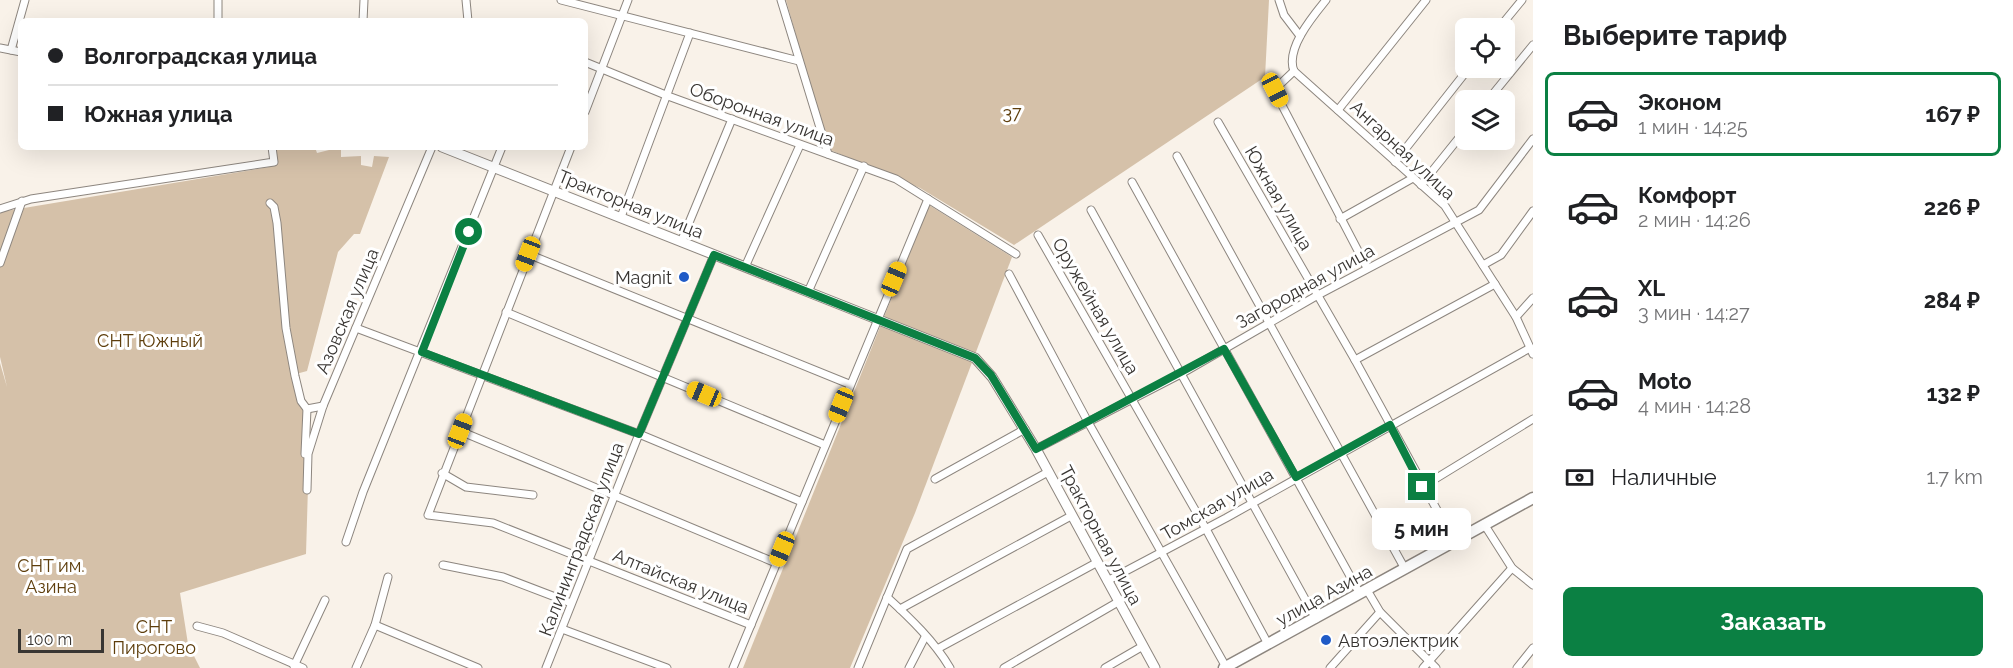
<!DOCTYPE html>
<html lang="ru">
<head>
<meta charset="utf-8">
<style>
  :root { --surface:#fff; --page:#f2f2f2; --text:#202124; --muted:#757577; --line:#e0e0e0; --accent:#0b8043 }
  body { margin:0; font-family:Raleway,sans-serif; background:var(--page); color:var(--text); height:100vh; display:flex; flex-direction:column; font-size:22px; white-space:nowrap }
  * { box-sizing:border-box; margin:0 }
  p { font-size:20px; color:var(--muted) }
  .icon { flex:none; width:33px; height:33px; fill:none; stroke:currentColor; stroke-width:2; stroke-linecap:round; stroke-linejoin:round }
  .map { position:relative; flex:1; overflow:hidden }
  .panel { display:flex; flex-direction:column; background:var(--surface); width:480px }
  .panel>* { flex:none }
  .hud { position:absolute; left:18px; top:18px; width:570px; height:132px; border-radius:9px; box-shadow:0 6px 24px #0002; display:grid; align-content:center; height:132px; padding:0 30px; background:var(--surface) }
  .tools { position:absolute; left:1455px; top:18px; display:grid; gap:12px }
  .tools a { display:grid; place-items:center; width:60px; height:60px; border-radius:9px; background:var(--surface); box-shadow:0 6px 24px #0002; font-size:30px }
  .scale { position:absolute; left:18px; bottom:15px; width:86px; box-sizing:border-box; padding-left:6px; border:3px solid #383532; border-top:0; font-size:16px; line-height:21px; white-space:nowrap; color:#383532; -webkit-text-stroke:4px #fff; paint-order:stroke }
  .end { position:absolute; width:27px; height:27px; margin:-14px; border:8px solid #0b8043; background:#fff; box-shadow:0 0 0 3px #fff }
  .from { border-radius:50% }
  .bubble { position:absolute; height:42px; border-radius:9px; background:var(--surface); box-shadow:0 6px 24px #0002; font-size:20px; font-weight:700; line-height:42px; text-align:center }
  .car { position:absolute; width:18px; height:36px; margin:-18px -9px; border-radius:8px; box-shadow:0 0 4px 2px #0007; background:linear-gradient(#f5c518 24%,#345 0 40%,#f5c518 0 76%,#345 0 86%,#f5c518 0) }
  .hud b { display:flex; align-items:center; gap:21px; height:57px; font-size:22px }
  .hud b+b { border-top:2px solid var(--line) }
  .hud i { width:15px; height:15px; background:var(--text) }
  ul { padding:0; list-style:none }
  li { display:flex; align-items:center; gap:18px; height:84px; margin:0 12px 9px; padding:0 18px; border:3px solid transparent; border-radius:9px }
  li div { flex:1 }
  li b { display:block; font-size:22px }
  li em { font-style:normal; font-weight:700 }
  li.current { border-color:var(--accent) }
  li>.icon { width:54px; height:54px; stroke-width:1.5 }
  h2 { padding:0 30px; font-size:27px; line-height:72px }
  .pay { display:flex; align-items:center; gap:15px; height:66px; padding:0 30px; font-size:22px }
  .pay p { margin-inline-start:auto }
  .primary-button { display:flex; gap:12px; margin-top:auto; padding:12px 30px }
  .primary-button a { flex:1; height:69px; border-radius:9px; background:var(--accent); color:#fff; font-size:24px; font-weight:700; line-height:69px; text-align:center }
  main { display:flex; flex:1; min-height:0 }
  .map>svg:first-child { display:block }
</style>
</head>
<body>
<main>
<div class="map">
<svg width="1533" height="668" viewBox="0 0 1533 668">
  <rect width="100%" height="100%" fill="#f9f2e9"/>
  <g fill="#d5c1a9">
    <polygon points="786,0 1269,0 1265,77 1014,245 920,188 828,149"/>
    <polygon points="280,147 315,147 317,153 341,147 341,157 361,156 361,165 372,167 374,156 389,157 360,234 354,234 338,252 307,371 296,374 310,419 306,554 180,593 188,644 200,668 0,668 0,363 7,387 0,357 0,212 269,167 275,164 276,148"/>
    <polygon points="929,205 1012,257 915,513 850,668 743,668"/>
  </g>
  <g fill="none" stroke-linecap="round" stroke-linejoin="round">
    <defs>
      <g id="street">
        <polyline points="466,0 468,21"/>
        <polyline points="561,0 799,61"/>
        <polyline points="781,0 828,154"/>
        <polyline points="1279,0 1284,15 1300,36"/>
        <polyline points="218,21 218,0"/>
        <polyline points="363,21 364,0"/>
        <polyline points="1499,28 1522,0"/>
        <polyline points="0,48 21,52"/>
        <polyline points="11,50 25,0"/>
        <polyline points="585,62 668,96 896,179 1016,254"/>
        <polyline points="1294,71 1445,206 1516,317 1533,354"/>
        <polyline points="1294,71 1274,90 1367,268"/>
        <path d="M1294,71C1285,49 1313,16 1326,0"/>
        <polyline points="1488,100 1533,45"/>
        <polyline points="1338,110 1426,0"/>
        <polyline points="585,112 628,0"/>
        <polyline points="1218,122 1355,360 1454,541"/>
        <polyline points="571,147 428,515 493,523 751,625"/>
        <polyline points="1177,156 1405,569"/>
        <polyline points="1395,162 1469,68"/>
        <polyline points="1132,182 1360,594"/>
        <polyline points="1421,185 1466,129"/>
        <polyline points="270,203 274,207 277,223 286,328 295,376 301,401 307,409 305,454"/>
        <polyline points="0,209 31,199 274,162 272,147"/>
        <polyline points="1091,210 1316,619"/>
        <polyline points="621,217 690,33"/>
        <polyline points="1340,219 1413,178"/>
        <polyline points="1038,235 1206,529 1268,644"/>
        <polyline points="681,242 732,119"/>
        <polyline points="528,254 849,384"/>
        <polyline points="0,263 22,201"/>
        <polyline points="1483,265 1501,255 1533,211"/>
        <polyline points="745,267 800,145"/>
        <polyline points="1009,274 1088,422 1226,667"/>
        <polyline points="808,292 864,166"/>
        <polyline points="506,312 825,445"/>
        <polyline points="1516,317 1533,298"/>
        <polyline points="356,328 639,434 802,502"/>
        <polyline points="1355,360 1495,284"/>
        <polyline points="307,409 323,406"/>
        <polyline points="460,431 776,563"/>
        <polyline points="1036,449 1179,375 1318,295 1479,210 1533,139"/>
        <polyline points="442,473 466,487 533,495"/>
        <polyline points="935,479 1025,429"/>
        <polyline points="1422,487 1533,419"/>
        <polyline points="307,490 308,454 323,406 432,147"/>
        <polyline points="1484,524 1512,568 1533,585"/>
        <polyline points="346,542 363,492 502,147"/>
        <polyline points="443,565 503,577 571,603"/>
        <polyline points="1107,581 1226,518 1530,348"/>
        <polyline points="1367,590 1380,612 1436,668"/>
        <path d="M887,597C910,618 935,642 950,668"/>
        <polyline points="900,609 1071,516"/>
        <polyline points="375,625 478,668"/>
        <polyline points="197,626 223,633 303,668"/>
        <polyline points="562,629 667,668"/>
        <polyline points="939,648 1096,563"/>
        <polyline points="294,666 325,600"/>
        <polyline points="356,668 375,625 388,577"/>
        <polyline points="546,668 639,434 714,255"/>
        <polyline points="733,668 928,199"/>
        <polyline points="858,668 907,549 1048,472"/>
        <polyline points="909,668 925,637"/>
        <polyline points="1004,668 1118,602"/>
        <polyline points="1105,668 1143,646"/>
        <polyline points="1330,668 1380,612"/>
        <polyline points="1423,668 1512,568"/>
        <polyline points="1517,668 1533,648"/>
      </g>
      <polyline id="secondary" points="442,147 975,358 992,377 1036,449 1155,668"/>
      <polyline id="primary" points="1224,668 1533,498"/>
    </defs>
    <use href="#street" stroke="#8d867f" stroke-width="9"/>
    <use href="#secondary" stroke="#8d867f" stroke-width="11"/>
    <use href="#primary" stroke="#8d867f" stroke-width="13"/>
    <use href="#street" stroke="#fff" stroke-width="7"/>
    <use href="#secondary" stroke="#fff" stroke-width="9"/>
    <use href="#primary" stroke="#fff" stroke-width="10"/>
  </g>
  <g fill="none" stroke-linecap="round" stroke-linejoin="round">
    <polyline stroke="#0b8043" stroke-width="8" points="469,232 422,352 639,434 714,255 975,358 991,375 1036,449 1224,349 1296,477 1390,425 1422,487"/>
  </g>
  <g fill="#205bc7" stroke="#fff" stroke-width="2">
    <circle cx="684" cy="277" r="6"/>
    <circle cx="1326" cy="640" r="6"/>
  </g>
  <g text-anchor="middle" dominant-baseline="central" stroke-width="6" stroke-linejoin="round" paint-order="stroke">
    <g font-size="18" fill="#5e3e0c" stroke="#fff">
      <text x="1012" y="112">37</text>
      <text x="150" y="340">СНТ Южный</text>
      <text x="51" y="565">СНТ им.<tspan x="51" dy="21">Азина</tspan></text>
      <text x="154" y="626">СНТ<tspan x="154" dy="21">Пирогово</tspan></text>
    </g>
    <g font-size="18" fill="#383532" stroke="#fff">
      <text transform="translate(762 114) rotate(20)">Оборонная улица</text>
      <text transform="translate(1403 150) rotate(43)">Ангарная улица</text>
      <text transform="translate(1279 198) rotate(60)">Южная улица</text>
      <text transform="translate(631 204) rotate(22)">Тракторная улица</text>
      <text transform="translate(1305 286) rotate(-29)">Загородная улица</text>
      <text transform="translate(1096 306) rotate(60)">Оружейная улица</text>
      <text transform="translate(347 311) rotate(-67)">Азовская улица</text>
      <text transform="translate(1217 504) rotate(-30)">Томская улица</text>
      <text transform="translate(1101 535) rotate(62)">Тракторная улица</text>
      <text transform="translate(581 539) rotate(-69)">Калининградская улица</text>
      <text transform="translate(681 581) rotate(22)">Алтайская улица</text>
      <text transform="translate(1324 595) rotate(-29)">улица Азина</text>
    </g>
    <g font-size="18" fill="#383532" stroke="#fff" text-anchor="end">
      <text x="672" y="277">Magnit</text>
      <text x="1338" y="640" text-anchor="start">Автоэлектрик</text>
    </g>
  </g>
</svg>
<div class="tools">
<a><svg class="icon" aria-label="locate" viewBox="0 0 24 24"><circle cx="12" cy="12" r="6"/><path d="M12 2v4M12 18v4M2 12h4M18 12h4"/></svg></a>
<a><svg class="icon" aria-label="layers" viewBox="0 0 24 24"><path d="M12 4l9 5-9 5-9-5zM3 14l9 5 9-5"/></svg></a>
</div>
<div class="scale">100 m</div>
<i class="end from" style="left:469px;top:232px"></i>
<i class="end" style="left:1422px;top:487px"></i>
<div class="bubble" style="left:1372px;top:508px;width:99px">5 мин</div>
<i class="car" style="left:1275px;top:90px;rotate:153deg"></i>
<i class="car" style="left:528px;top:254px;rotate:201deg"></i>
<i class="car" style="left:894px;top:279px;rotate:23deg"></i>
<i class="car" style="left:704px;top:394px;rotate:293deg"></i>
<i class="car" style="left:841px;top:405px;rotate:202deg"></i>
<i class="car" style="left:460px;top:431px;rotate:21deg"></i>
<i class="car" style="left:782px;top:549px;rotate:202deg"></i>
<div class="hud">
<b><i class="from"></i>Волгоградская улица</b>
<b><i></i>Южная улица</b>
</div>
</div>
<section class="panel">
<h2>Выберите тариф</h2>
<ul>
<li class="current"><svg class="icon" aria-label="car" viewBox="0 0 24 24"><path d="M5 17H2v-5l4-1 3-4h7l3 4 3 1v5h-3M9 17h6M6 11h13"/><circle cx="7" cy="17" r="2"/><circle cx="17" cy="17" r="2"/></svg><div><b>Эконом</b><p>1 мин · 14:25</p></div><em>167 ₽</em></li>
<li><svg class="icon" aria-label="car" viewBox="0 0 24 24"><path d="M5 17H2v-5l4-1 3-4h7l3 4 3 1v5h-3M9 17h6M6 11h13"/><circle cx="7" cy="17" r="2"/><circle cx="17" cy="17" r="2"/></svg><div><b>Комфорт</b><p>2 мин · 14:26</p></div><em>226 ₽</em></li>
<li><svg class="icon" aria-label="car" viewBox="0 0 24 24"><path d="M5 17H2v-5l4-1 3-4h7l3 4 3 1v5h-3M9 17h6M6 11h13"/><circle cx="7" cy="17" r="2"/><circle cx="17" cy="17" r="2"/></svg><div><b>XL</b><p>3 мин · 14:27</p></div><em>284 ₽</em></li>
<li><svg class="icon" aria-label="car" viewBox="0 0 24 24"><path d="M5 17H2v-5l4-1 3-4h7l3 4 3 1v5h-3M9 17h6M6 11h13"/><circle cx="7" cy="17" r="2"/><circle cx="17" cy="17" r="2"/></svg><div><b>Moto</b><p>4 мин · 14:28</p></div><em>132 ₽</em></li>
</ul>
<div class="pay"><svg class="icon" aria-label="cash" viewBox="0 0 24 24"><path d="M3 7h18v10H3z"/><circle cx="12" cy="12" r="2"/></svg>Наличные<p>1.7 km</p></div>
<div class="primary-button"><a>Заказать</a></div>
</section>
</main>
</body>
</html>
